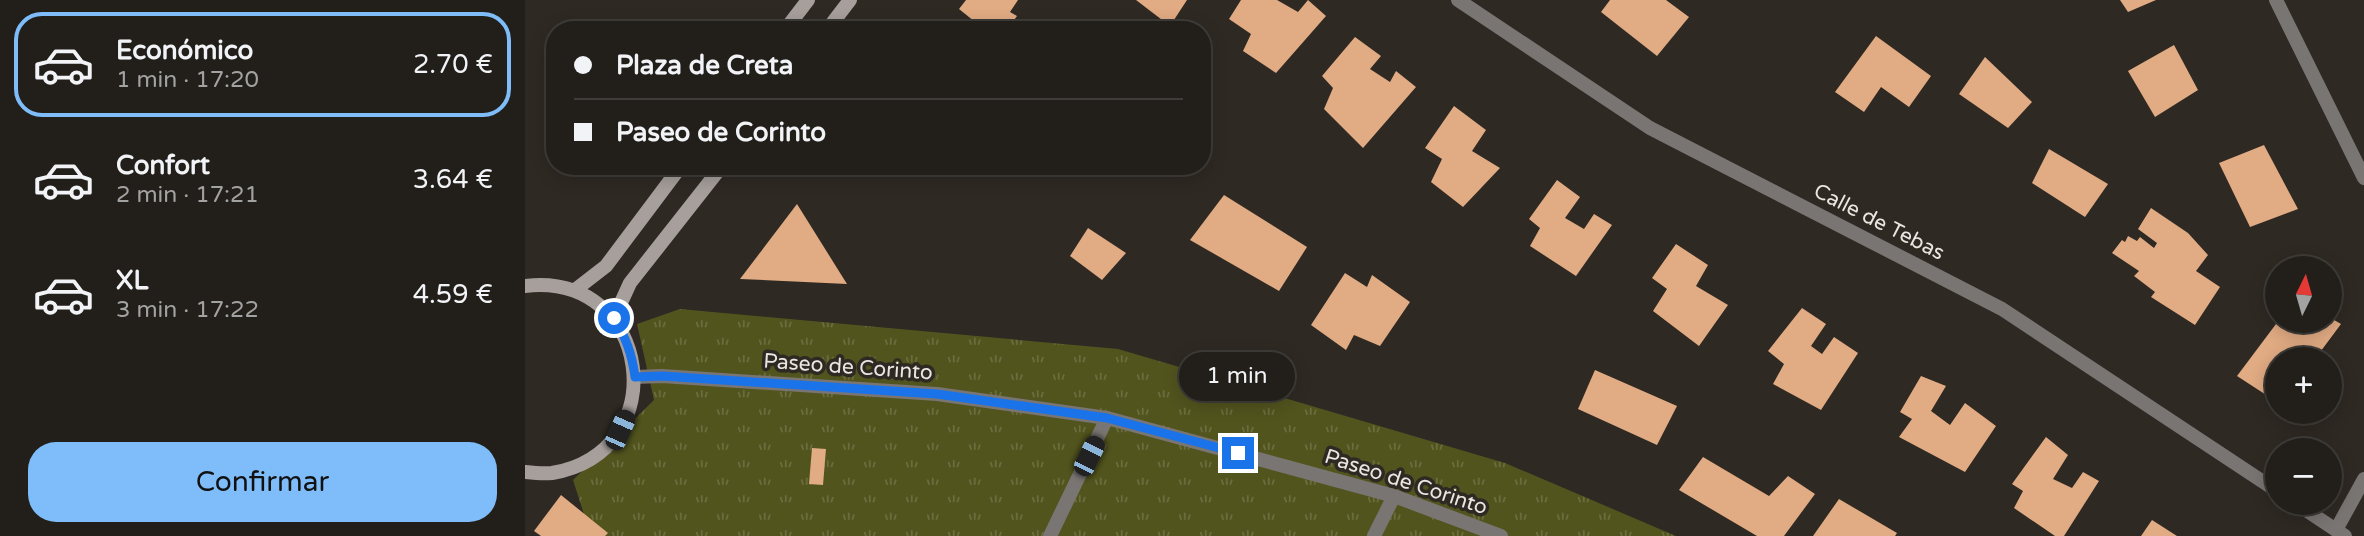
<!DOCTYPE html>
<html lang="es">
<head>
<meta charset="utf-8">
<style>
  :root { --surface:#221f1a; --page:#2e2c27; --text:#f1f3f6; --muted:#a2a2a2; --line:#3f3d39; --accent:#7ebdf9 }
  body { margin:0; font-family:"Varela Round",sans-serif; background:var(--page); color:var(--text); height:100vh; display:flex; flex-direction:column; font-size:26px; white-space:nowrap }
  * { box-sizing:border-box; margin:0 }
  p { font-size:23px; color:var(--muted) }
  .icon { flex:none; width:38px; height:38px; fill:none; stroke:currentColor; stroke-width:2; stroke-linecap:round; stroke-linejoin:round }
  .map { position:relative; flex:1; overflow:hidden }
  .panel { display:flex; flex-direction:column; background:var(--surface); width:525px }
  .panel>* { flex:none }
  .banner { position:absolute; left:21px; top:21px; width:665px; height:154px; border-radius:28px; box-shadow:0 4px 18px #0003,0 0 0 2px var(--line); display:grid; align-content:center; height:154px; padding:0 28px; background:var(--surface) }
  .needle { width:46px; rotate:5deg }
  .fabs { position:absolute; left:1740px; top:256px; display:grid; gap:14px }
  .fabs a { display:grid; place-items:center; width:77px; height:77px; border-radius:50%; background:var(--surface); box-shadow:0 4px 18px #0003,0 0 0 2px var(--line); font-size:35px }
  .end { position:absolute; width:32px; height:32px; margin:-16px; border:9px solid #1a73e8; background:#fff; box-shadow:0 0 0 4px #fff }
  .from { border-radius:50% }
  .bubble { position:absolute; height:49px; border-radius:24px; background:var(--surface); box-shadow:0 4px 18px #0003,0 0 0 2px var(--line); font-size:23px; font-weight:600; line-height:49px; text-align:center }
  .car { position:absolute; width:21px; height:42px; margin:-21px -10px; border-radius:9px; box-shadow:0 0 5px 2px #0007; background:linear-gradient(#222 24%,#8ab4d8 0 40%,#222 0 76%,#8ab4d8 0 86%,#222 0) }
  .banner b { display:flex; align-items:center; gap:24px; height:66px; font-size:26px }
  .banner b+b { border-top:2px solid var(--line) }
  .banner i { width:18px; height:18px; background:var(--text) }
  ul { padding:12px 0 0; list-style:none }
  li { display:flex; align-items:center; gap:21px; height:105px; margin:0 14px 10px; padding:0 14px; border:4px solid transparent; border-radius:28px }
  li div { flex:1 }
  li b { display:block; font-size:26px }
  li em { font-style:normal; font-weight:600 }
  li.active { border-color:var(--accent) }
  li>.icon { width:63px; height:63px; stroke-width:1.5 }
  .action { display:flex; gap:14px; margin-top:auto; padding:14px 28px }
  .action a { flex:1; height:80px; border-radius:28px; background:var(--accent); color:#111; font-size:28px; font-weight:600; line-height:80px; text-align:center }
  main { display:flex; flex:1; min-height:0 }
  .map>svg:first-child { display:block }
</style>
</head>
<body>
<main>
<section class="panel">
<ul>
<li class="active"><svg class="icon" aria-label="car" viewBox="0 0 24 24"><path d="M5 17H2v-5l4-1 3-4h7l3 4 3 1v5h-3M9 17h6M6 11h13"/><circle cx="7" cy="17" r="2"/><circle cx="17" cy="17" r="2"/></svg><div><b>Económico</b><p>1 min · 17:20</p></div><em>2.70 €</em></li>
<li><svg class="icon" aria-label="car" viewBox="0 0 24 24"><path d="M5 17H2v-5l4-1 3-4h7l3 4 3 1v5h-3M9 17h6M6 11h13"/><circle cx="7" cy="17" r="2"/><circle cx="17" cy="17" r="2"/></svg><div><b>Confort</b><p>2 min · 17:21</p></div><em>3.64 €</em></li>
<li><svg class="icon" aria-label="car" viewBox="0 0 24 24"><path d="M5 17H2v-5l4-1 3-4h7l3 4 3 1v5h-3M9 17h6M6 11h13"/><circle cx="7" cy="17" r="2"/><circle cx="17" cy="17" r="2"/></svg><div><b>XL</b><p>3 min · 17:22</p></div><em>4.59 €</em></li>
</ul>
<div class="action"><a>Confirmar</a></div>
</section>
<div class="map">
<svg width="1839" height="536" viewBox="0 0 1839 536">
  <defs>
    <pattern id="grass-tufts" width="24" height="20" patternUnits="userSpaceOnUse" patternTransform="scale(1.75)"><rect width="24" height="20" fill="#52541e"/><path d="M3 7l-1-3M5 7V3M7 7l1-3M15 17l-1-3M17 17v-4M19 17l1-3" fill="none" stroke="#6b6d3e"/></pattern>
  </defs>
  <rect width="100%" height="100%" fill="#2e2923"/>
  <polygon fill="url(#grass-tufts)" points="155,309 593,349 980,463 1151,536 66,536 48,480 129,400 112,324"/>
  <g fill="#e1ab83">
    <polygon points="441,0 493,0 485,12 492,16 482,30 460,30 434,9"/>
    <polygon points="611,0 662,0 645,26"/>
    <polygon points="716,0 752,0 773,12 783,0 801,16 751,73 718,51 726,34 704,19"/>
    <polygon points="1085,0 1141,0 1164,17 1132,56 1076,12"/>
    <polygon points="1595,0 1631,0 1603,12"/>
    <polygon points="1351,36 1406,76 1384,107 1356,87 1339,112 1310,92"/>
    <polygon points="830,37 856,56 845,69 865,82 871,71 891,87 838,148 799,109 808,88 797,76"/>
    <polygon points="1649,45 1673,90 1630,117 1603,71"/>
    <polygon points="1460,57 1507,102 1483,128 1434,94"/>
    <polygon points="929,106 961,130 947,151 975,168 938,207 906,182 917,159 900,148"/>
    <polygon points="1739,145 1773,209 1725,227 1694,163"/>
    <polygon points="1524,149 1583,184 1560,217 1507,183"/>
    <polygon points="1032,180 1055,197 1040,218 1059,229 1069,214 1087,225 1051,276 1005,246 1015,228 1004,219"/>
    <polygon points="699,195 782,247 754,291 665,240"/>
    <polygon points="272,204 322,284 215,279"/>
    <polygon points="1626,208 1663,233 1683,255 1671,271 1695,287 1670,325 1626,297 1630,292 1609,276 1614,271 1587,253 1597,240 1600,242 1603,236 1612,241 1615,237 1629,248 1632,243 1613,229"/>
    <polygon points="563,228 601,253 577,280 545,256"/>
    <polygon points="1151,244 1183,265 1171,286 1203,305 1174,346 1128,311 1142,289 1127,278"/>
    <polygon points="820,273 842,287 847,275 885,302 855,346 829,335 821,350 786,325"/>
    <polygon points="1277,308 1301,324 1286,346 1297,354 1309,337 1333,353 1296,410 1248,384 1259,364 1243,351"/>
    <polygon points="1804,317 1816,324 1790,359 1752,359 1752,402 1712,376 1754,320 1804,320"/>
    <polygon points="1070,370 1152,406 1132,445 1053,409"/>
    <polygon points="1396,376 1421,386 1406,411 1425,425 1440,403 1471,426 1440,472 1374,437 1387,419 1375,412"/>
    <polygon points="1521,437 1543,455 1528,479 1547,488 1558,472 1574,481 1539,536 1530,536 1489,508 1498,491 1487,484"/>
    <polygon points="287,448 301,449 298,485 284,484"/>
    <polygon points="1178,457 1244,496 1263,476 1290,494 1259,536 1232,536 1154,490"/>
    <polygon points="36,495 83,533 80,536 16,536 9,531"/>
    <polygon points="1314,499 1372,533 1370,536 1288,536"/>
    <polygon points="1627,520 1652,536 1616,536"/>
  </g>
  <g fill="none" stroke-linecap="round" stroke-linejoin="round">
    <g stroke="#797573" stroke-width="14">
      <polyline points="933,0 1125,128 1477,309 1752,491"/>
      <polyline points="1751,0 1839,178"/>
      <polyline points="110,377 137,376 412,394 582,418 869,496 976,536"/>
      <polyline points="1769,502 1820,536"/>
      <polyline points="1811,530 1839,479"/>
      <polyline points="525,536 582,418"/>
      <polyline points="849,536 869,496"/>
    </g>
    <g stroke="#a69f9c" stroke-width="14">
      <polyline points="260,30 283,0"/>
      <polyline points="302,30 325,0"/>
      <path d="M0,286C127,271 151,452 27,473C18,474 9,473 0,472"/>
      <polyline points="50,290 81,266 156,166"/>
      <polyline points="89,318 105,283 197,166"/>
    </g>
  </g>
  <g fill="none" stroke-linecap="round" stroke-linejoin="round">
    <path stroke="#1a73e8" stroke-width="9" d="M89,318C101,338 107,354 110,377L137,376L412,394L582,418L713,453"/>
  </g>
  <g text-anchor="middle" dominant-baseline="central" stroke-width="7" stroke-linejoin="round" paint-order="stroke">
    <g font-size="21" fill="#eae6e2" stroke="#2e2923">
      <text transform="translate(1354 222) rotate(27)">Calle de Tebas</text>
      <text transform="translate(323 367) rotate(4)">Paseo de Corinto</text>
      <text transform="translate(881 482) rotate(18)">Paseo de Corinto</text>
    </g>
  </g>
</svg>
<div class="fabs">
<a><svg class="needle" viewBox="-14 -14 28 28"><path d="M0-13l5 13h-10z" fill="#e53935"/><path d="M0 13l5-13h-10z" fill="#a2a2a2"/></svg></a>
<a>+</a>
<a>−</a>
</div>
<i class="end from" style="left:89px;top:318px"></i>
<i class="end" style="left:713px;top:453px"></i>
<div class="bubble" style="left:654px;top:352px;width:116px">1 min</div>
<i class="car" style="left:95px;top:430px;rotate:24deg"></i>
<i class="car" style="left:564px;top:456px;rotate:26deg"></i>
<div class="banner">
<b><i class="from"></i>Plaza de Creta</b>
<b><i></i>Paseo de Corinto</b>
</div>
</div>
</main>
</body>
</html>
